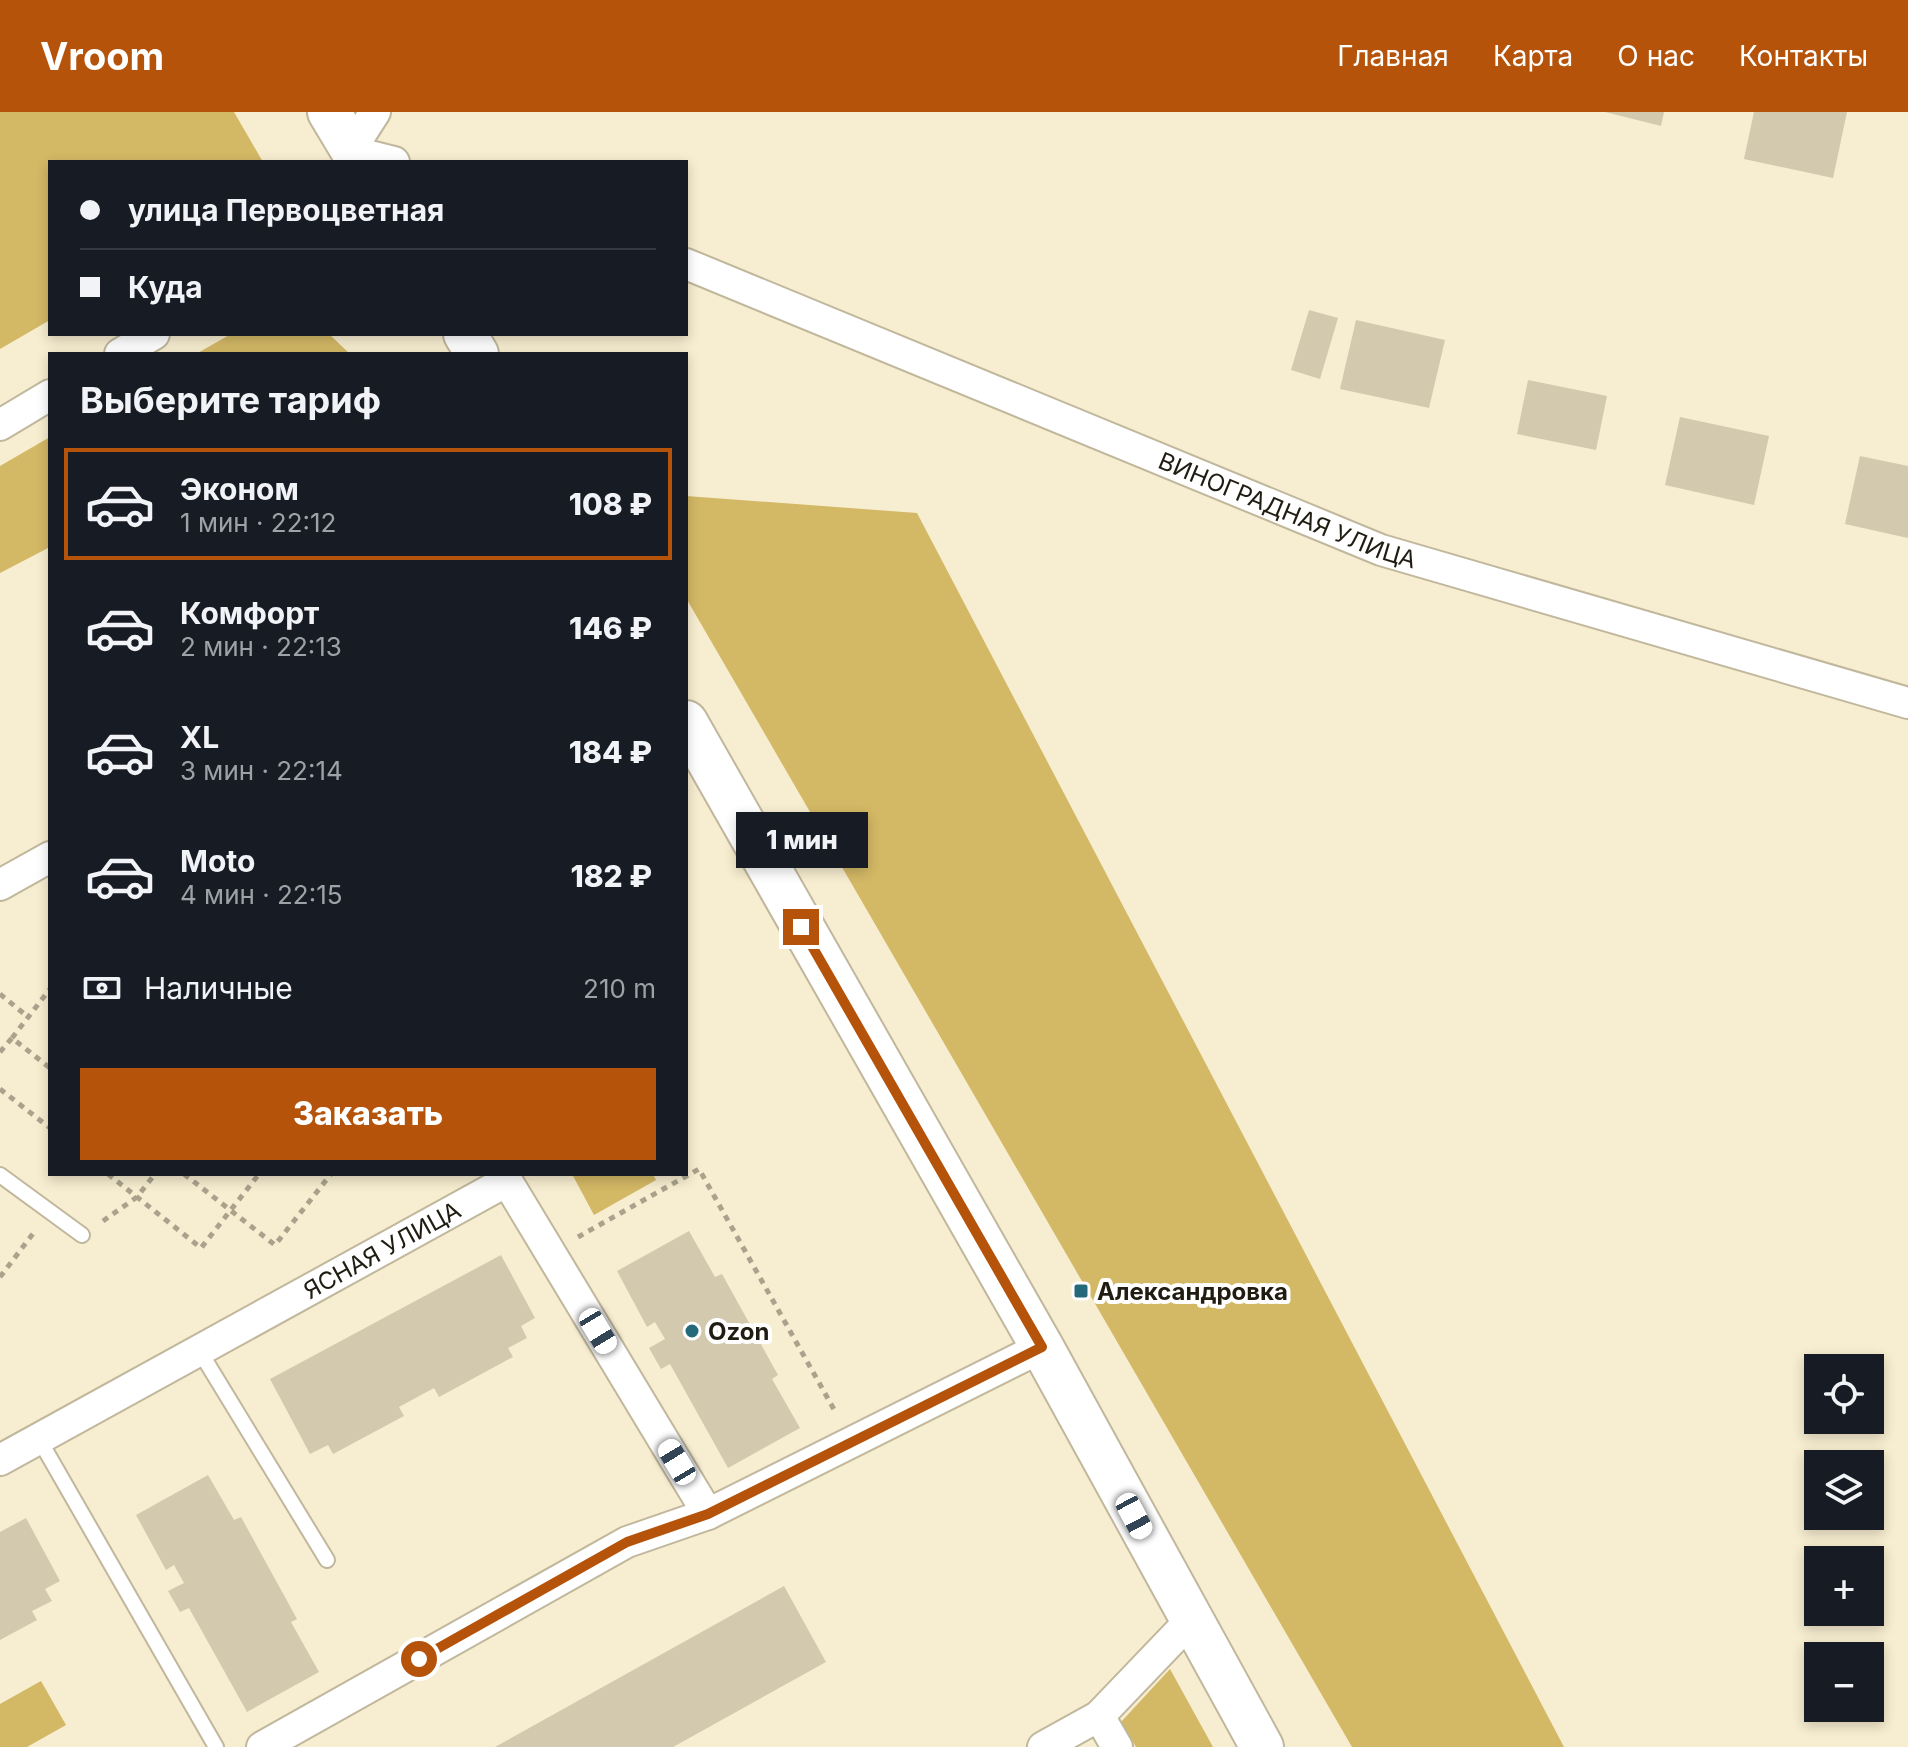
<!DOCTYPE html>
<html lang="ru">
<head>
<meta charset="utf-8">
<style>
  :root { --surface:#171b24; --page:#20242c; --text:#f1f3f6; --muted:#9ea1a6; --line:#363941; --accent:#b45309 }
  body { margin:0; font-family:Inter,sans-serif; background:var(--page); color:var(--text); height:100vh; display:flex; flex-direction:column; font-size:30px; white-space:nowrap }
  * { box-sizing:border-box; margin:0 }
  p { font-size:26px; color:var(--muted) }
  .icon { flex:none; width:44px; height:44px; fill:none; stroke:currentColor; stroke-width:2; stroke-linecap:round; stroke-linejoin:round }
  .map { position:relative; flex:1; overflow:hidden }
  .panel { position:absolute; left:48px; top:240px; width:640px; height:824px; display:flex; flex-direction:column; background:var(--surface); border-radius:0px; box-shadow:0 4px 12px #0003 }
  .panel>* { flex:none }
  .top-card { position:absolute; left:48px; top:48px; width:640px; height:176px; border-radius:0px; box-shadow:0 4px 12px #0003; display:grid; align-content:center; height:176px; padding:0 32px; background:var(--surface) }
  .fabs { position:absolute; left:1804px; top:1242px; display:grid; gap:16px }
  .fabs a { display:grid; place-items:center; width:80px; height:80px; border-radius:0px; background:var(--surface); box-shadow:0 4px 12px #0003; font-size:40px }
  .end { position:absolute; width:36px; height:36px; margin:-18px; border:10px solid #b45309; background:#fff; box-shadow:0 0 0 4px #fff }
  .from { border-radius:50% }
  .bubble { position:absolute; height:56px; border-radius:0px; background:var(--surface); box-shadow:0 4px 12px #0003; font-size:26px; font-weight:800; line-height:56px; text-align:center }
  .car { position:absolute; width:24px; height:48px; margin:-24px -12px; border-radius:10px; box-shadow:0 0 6px 2px #0007; background:linear-gradient(#fff 24%,#345 0 40%,#fff 0 76%,#345 0 86%,#fff 0) }
  .top-card b { display:flex; align-items:center; gap:28px; height:76px; font-size:30px }
  .top-card b+b { border-top:2px solid var(--line) }
  .top-card i { width:20px; height:20px; background:var(--text) }
  ul { padding:0; list-style:none }
  li { display:flex; align-items:center; gap:24px; height:112px; margin:0 16px 12px; padding:0 16px; border:4px solid transparent; border-radius:0px }
  li div { flex:1 }
  li b { display:block; font-size:30px }
  li em { font-style:normal; font-weight:800 }
  li.on { border-color:var(--accent) }
  li>.icon { width:72px; height:72px; stroke-width:1.5 }
  h2 { padding:0 32px; font-size:36px; line-height:96px }
  .pay { display:flex; align-items:center; gap:20px; height:88px; padding:0 32px; font-size:30px }
  .pay p { margin-inline-start:auto }
  .button { display:flex; gap:16px; margin-top:auto; padding:16px 32px }
  .button a { flex:1; height:92px; border-radius:0px; background:var(--accent); color:#fff; font-size:32px; font-weight:800; line-height:92px; text-align:center }
  header { display:flex; align-items:center; gap:48px; box-sizing:border-box; height:112px; padding:0 40px; background:var(--accent); color:#fff }
  header strong { font-size:38px }
  nav { display:flex; gap:44px; margin-inline-start:auto; font-size:28px }
  .map>svg:first-child { display:block }
</style>
</head>
<body>
<header>
<strong>Vroom</strong>
<nav><a>Главная</a><a>Карта</a><a>О нас</a><a>Контакты</a></nav>
</header>
<div class="map">
<svg width="1908" height="1635" viewBox="0 0 1908 1635">
  <rect width="100%" height="100%" fill="#f7edd0"/>
  <g fill="#d3b865">
    <polygon points="0,0 234,0 263,50 50,50 50,208 0,237"/>
    <polygon points="231,222 329,222 350,242 196,242"/>
    <polygon points="50,325 50,435 0,461 0,354"/>
    <polygon points="686,384 917,401 1564,1635 1352,1635 686,486"/>
    <polygon points="572,1062 653,1062 656,1068 594,1103"/>
    <polygon points="1170,1557 1213,1635 1136,1635 1121,1610"/>
    <polygon points="41,1569 66,1613 27,1635 0,1635 0,1592"/>
  </g>
  <g fill="#d3c9ae">
    <polygon points="1605,0 1664,0 1661,14"/>
    <polygon points="1754,0 1847,0 1833,66 1744,47"/>
    <polygon points="1309,198 1338,206 1320,267 1291,258"/>
    <polygon points="1356,208 1445,228 1429,296 1340,277"/>
    <polygon points="1528,268 1607,284 1596,338 1517,322"/>
    <polygon points="1680,305 1769,324 1754,393 1665,373"/>
    <polygon points="1860,344 1908,354 1908,426 1845,412"/>
    <polygon points="689,1119 715,1165 722,1162 778,1263 772,1267 800,1316 728,1356 670,1252 661,1257 649,1236 665,1227 655,1210 647,1215 617,1159"/>
    <polygon points="501,1143 535,1206 521,1214 527,1226 508,1236 513,1245 439,1285 434,1276 399,1295 404,1304 333,1342 328,1333 310,1342 270,1267"/>
    <polygon points="208,1363 234,1408 241,1405 297,1507 291,1510 319,1560 247,1600 189,1496 180,1500 168,1479 184,1471 174,1453 166,1458 136,1403"/>
    <polygon points="26,1406 60,1469 45,1477 52,1489 32,1499 37,1508 0,1528 0,1420"/>
    <polygon points="784,1474 826,1550 673,1635 495,1635"/>
  </g>
  <g fill="none" stroke-linecap="round" stroke-linejoin="round">
    <defs>
      <g id="service">
        <polyline points="0,1063 82,1123"/>
        <polyline points="199,1238 327,1448"/>
        <polyline points="39,1327 216,1635"/>
      </g>
      <g id="minor">
        <polyline points="375,0 350,39 394,50"/>
        <path id="s1" d="M686,152L1381,438L1908,591"/>
        <polyline points="120,242 154,222"/>
        <polyline points="0,313 50,283"/>
        <polyline points="0,773 50,745"/>
        <path id="s2" d="M0,1348L507,1069L708,1402"/>
        <polyline points="1099,1604 1117,1635"/>
        <polyline points="262,1635 627,1430 708,1402 1042,1235"/>
        <polyline points="1043,1635 1099,1604 1190,1509"/>
      </g>
      <g id="secondary">
        <polyline points="329,0 359,50"/>
        <polyline points="465,222 477,242"/>
        <polyline points="686,610 1042,1235 1262,1635"/>
      </g>
    </defs>
    <use href="#service" stroke="#c0b79c" stroke-width="18"/>
    <use href="#minor" stroke="#c0b79c" stroke-width="34"/>
    <use href="#secondary" stroke="#c0b79c" stroke-width="46"/>
    <g stroke="#aaa28c" stroke-width="5" stroke-dasharray="6 6" stroke-linecap="butt">
      <polyline points="0,882 28,905"/>
      <polyline points="12,926 50,877"/>
      <polyline points="0,940 12,926 50,956"/>
      <polyline points="0,977 50,1016"/>
      <polyline points="108,1062 201,1136 259,1062"/>
      <polyline points="184,1062 275,1133 331,1062"/>
      <polyline points="103,1109 137,1085 155,1062"/>
      <polyline points="578,1125 699,1057 836,1301"/>
      <polyline points="0,1165 35,1119"/>
    </g>
    <use href="#service" stroke="#fff" stroke-width="14"/>
    <use href="#minor" stroke="#fff" stroke-width="30"/>
    <use href="#secondary" stroke="#fff" stroke-width="42"/>
  </g>
  <g fill="none" stroke-linecap="round" stroke-linejoin="round">
    <polyline stroke="#b45309" stroke-width="10" points="419,1547 627,1430 708,1402 1042,1235 801,815"/>
  </g>
  <g fill="#256a7a" stroke="#fff" stroke-width="3">
    <rect x="1073" y="1171" width="16" height="16" rx="4"/>
    <circle cx="692" cy="1219" r="8"/>
  </g>
  <g text-anchor="middle" dominant-baseline="central" stroke-width="8" stroke-linejoin="round" paint-order="stroke">
    <g font-size="24" fill="#201c12" stroke="#fff">
      <text stroke="none"><textPath href="#s1" startOffset="650">ВИНОГРАДНАЯ УЛИЦА</textPath></text>
      <text stroke="none"><textPath href="#s2" startOffset="436">ЯСНАЯ УЛИЦА</textPath></text>
    </g>
    <g font-size="24" font-weight="bold" fill="#201c12" stroke="#fff" text-anchor="start">
      <text x="1097" y="1179">Александровка</text>
      <text x="708" y="1219">Ozon</text>
    </g>
  </g>
</svg>
<div class="fabs">
<a><svg class="icon" aria-label="locate" viewBox="0 0 24 24"><circle cx="12" cy="12" r="6"/><path d="M12 2v4M12 18v4M2 12h4M18 12h4"/></svg></a>
<a><svg class="icon" aria-label="layers" viewBox="0 0 24 24"><path d="M12 4l9 5-9 5-9-5zM3 14l9 5 9-5"/></svg></a>
<a>+</a>
<a>−</a>
</div>
<i class="end from" style="left:419px;top:1547px"></i>
<i class="end" style="left:801px;top:815px"></i>
<div class="bubble" style="left:736px;top:700px;width:132px">1 мин</div>
<i class="car" style="left:598px;top:1219px;rotate:149deg"></i>
<i class="car" style="left:677px;top:1350px;rotate:329deg"></i>
<i class="car" style="left:1134px;top:1404px;rotate:152deg"></i>
<div class="top-card">
<b><i class="from"></i>улица Первоцветная</b>
<b><i></i>Куда</b>
</div>
<section class="panel">
<h2>Выберите тариф</h2>
<ul>
<li class="on"><svg class="icon" aria-label="car" viewBox="0 0 24 24"><path d="M5 17H2v-5l4-1 3-4h7l3 4 3 1v5h-3M9 17h6M6 11h13"/><circle cx="7" cy="17" r="2"/><circle cx="17" cy="17" r="2"/></svg><div><b>Эконом</b><p>1 мин · 22:12</p></div><em>108 ₽</em></li>
<li><svg class="icon" aria-label="car" viewBox="0 0 24 24"><path d="M5 17H2v-5l4-1 3-4h7l3 4 3 1v5h-3M9 17h6M6 11h13"/><circle cx="7" cy="17" r="2"/><circle cx="17" cy="17" r="2"/></svg><div><b>Комфорт</b><p>2 мин · 22:13</p></div><em>146 ₽</em></li>
<li><svg class="icon" aria-label="car" viewBox="0 0 24 24"><path d="M5 17H2v-5l4-1 3-4h7l3 4 3 1v5h-3M9 17h6M6 11h13"/><circle cx="7" cy="17" r="2"/><circle cx="17" cy="17" r="2"/></svg><div><b>XL</b><p>3 мин · 22:14</p></div><em>184 ₽</em></li>
<li><svg class="icon" aria-label="car" viewBox="0 0 24 24"><path d="M5 17H2v-5l4-1 3-4h7l3 4 3 1v5h-3M9 17h6M6 11h13"/><circle cx="7" cy="17" r="2"/><circle cx="17" cy="17" r="2"/></svg><div><b>Moto</b><p>4 мин · 22:15</p></div><em>182 ₽</em></li>
</ul>
<div class="pay"><svg class="icon" aria-label="cash" viewBox="0 0 24 24"><path d="M3 7h18v10H3z"/><circle cx="12" cy="12" r="2"/></svg>Наличные<p>210 m</p></div>
<div class="button"><a>Заказать</a></div>
</section>
</div>
</body>
</html>
